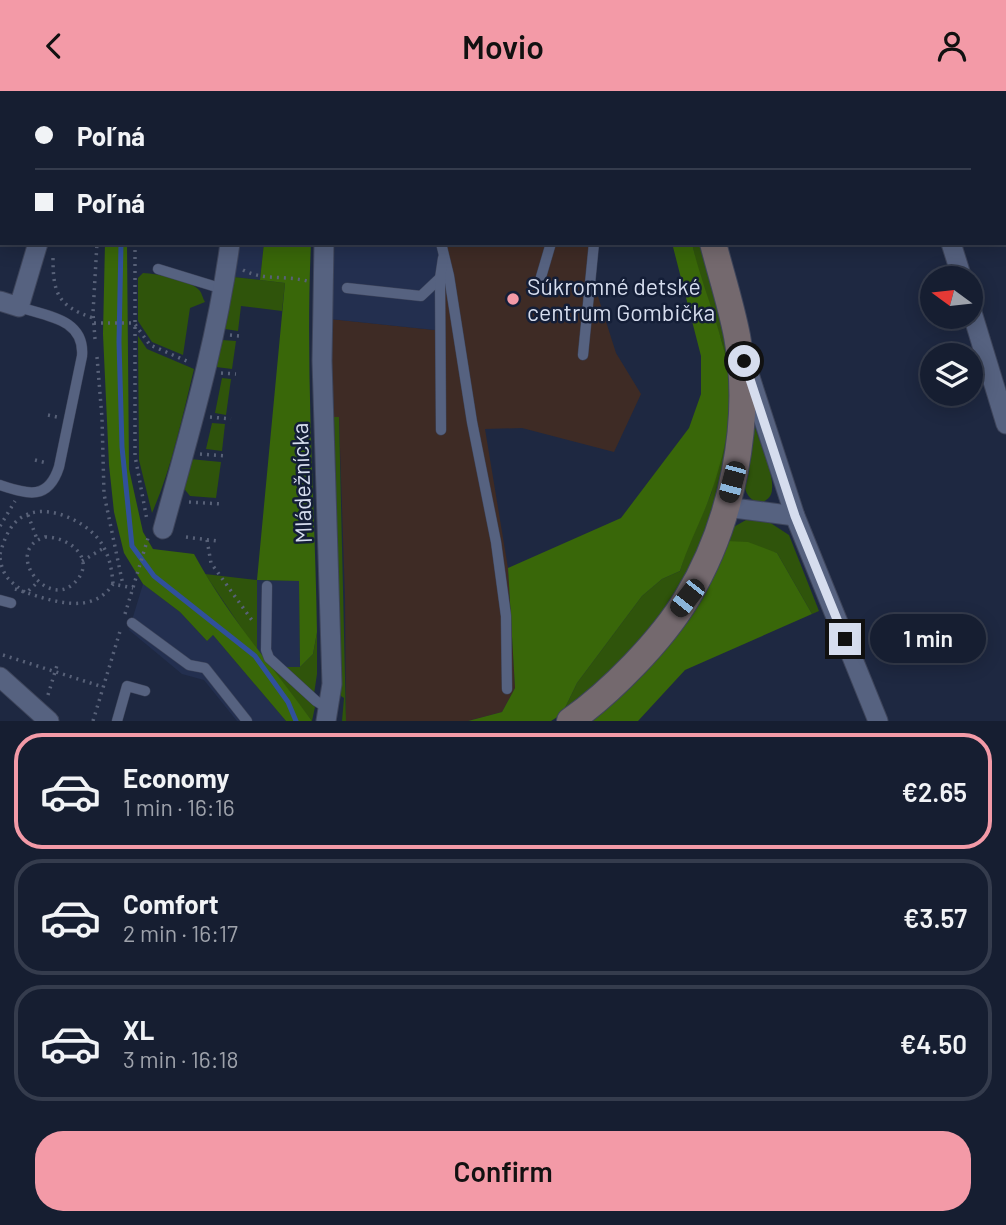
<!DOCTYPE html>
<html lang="en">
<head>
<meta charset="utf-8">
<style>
  :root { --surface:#161e31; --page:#232b3d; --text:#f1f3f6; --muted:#9ea2ab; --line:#353c4d; --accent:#f39aa7 }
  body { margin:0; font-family:Barlow,sans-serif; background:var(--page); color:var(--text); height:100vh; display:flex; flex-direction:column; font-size:26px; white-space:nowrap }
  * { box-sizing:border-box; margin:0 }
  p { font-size:23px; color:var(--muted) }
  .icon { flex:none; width:38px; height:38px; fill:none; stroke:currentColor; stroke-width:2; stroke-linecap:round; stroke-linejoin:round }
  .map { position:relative; height:630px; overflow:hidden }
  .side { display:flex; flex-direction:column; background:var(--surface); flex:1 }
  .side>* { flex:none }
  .hud { position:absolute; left:0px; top:0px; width:1006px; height:154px; box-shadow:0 4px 18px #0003,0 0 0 2px var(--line); display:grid; align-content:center; height:154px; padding:0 35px; background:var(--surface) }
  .needle { width:46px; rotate:285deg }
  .fabs { position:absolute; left:920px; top:175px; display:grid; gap:14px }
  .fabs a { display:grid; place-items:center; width:63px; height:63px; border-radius:50%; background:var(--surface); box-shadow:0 4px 18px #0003,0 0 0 2px var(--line); font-size:35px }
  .end { position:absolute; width:32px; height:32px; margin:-16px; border:9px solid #d6ddee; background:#111; box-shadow:0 0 0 4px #111 }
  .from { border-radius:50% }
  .bubble { position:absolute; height:49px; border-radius:24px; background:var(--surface); box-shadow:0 4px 18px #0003,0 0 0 2px var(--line); font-size:23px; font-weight:600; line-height:49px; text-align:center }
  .car { position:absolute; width:21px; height:42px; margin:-21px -10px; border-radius:9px; box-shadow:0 0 5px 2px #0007; background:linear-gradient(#222 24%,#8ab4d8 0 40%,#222 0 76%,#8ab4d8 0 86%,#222 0) }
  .hud b { display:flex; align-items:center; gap:24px; height:66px; font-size:26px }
  .hud b+b { border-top:2px solid var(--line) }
  .hud i { width:18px; height:18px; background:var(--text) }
  ul { padding:12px 0 0; list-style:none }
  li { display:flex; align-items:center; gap:21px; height:116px; margin:0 14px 10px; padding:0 21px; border:4px solid var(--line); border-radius:28px }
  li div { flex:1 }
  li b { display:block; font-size:26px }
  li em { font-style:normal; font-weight:600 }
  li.current { border-color:var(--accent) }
  li>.icon { width:63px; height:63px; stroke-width:1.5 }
  .button { display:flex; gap:14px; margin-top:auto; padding:14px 35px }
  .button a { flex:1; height:80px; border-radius:28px; background:var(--accent); color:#111; font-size:28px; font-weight:600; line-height:80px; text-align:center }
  header { display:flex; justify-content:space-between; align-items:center; height:91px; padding:0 35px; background:var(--accent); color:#111; font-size:32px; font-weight:600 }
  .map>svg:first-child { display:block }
</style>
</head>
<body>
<header><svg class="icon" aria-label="back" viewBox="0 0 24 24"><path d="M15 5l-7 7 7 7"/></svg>Movio<svg class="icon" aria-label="person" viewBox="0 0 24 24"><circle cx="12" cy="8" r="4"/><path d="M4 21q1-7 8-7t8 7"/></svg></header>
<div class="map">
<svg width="1006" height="630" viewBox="0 0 1006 630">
  <rect width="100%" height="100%" fill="#1e2841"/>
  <g fill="#3e2b25">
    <polygon points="382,0 632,0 632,2 389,2"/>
    <polygon points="437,152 597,152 595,196 616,262 641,303 614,361 522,337 485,338 508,477 515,597 502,621 468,630 346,630 345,507 339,326 334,326 330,228 435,239"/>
  </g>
  <g fill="#232f4f">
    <polygon points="237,152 264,152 260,189 234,186"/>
    <polygon points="335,152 437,152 439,162 435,239 330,228"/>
    <polygon points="257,489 299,490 300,576 270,577 257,560"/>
    <polygon points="143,493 180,521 207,550 213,544 286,630 237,630 204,589 182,583 129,539"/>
  </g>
  <g fill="#2f540b">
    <polygon points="692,152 702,152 726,250 729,292 722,251 698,180"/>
    <path d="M143,182C158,183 190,188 200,200C202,203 203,208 205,211L190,217L183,264L152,251L138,230V187Z"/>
    <polygon points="234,186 285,192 282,220 241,215 238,240 225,238"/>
    <path d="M138,245L147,258L194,278C182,327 172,376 152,422L139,369Z"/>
    <polygon points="222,249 236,250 232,278 216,276"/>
    <polygon points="222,287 231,288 226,324 215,322"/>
    <path d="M730,325C727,357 725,389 715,420C688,504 628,567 562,623L577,592L642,505L662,488L680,480L686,460L711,403Z"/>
    <polygon points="334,326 339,326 346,630 342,630 344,607 341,605"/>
    <polygon points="212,332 225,333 222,360 206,358"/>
    <path d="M752,335L755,336C760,352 774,383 772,398C772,405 768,408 762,412C730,408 749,357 752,335Z"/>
    <polygon points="190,368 221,371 216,407 190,405 182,395"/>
    <polygon points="746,429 769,431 789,444 819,520 812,523 777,462 726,450 730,438"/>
    <polygon points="205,483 257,489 257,560"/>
    <polygon points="317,541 317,583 314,603 286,576 300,576 313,563"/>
    <polygon points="270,577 273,577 315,616 312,630"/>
  </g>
  <g fill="#396709">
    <path d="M105,152H127L129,378L143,441L153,458L194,463C227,524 272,575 312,630H286L213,544L207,550L180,521L143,493L124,462L114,421L109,374L103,243Z"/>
    <path d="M264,152H311C305,282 315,412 317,541L313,563L300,576L299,490L257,489L285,192L260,189Z"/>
    <path d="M672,152H692C704,208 737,267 730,326C727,348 718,384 710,405C701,430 688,454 680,480L662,488L642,505L577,592L562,623L551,630H468L502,621L515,597L508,477L621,427L689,337L701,303V265Z"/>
    <polygon points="726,450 748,451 777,462 812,523 685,579 638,630 588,630"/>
  </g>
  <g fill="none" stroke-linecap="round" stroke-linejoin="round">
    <g stroke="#30509b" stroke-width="5">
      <polyline points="130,2 130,0"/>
      <polyline points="121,152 119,251 122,356 132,455 154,485 255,565 288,611 296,630"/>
    </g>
    <defs>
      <g id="lane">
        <polyline points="361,0 368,2"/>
        <polyline points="454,0 458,2"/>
        <polyline points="482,2 482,0"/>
        <polyline points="441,152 449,185 472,331 496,451 506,525 507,598"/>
        <polyline points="158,178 223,198"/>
        <polyline points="541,186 551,152"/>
        <polyline points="347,197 421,205 440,187"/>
        <polyline points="583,264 594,152"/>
        <polyline points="441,339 440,187 443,167"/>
        <path d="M0,394C28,403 48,410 59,376L82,265C85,228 47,225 19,216"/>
        <polyline points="267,495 266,559 269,567 316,610 329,618"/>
        <polyline points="0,509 11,512"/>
        <polyline points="132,532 189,574 205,577 247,630"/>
        <polyline points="117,630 127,595 145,600"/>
      </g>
      <g id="street">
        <polyline points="900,0 901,2"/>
        <polyline points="85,2 85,0"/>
        <polyline points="254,2 255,0"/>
        <polyline points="342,2 342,0"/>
        <polyline points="0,73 2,74"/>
        <polyline points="324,152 322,270 332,593 326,630"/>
        <polyline points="951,152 962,187"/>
        <polyline points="0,210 19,216 38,152"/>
        <polyline points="971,218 1006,333"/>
        <polyline points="748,280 795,425 878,630"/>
        <polyline points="726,416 795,425"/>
        <path d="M163,438C189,343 217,250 230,152"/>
        <polyline points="0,586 49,630"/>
      </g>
      <g id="secondary">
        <polyline points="668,0 668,2"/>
        <path d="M570,630C610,602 662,549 687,507C732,433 753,330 737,245C731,214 721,183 713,152"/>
      </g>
    </defs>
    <use href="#lane" stroke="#3e455b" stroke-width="11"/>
    <use href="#street" stroke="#3e455b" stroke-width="21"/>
    <use href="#secondary" stroke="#3e455b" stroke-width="28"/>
    <g stroke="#586178" stroke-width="3.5" stroke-dasharray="2 5" stroke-linecap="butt">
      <polyline points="113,2 113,0"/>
      <polyline points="149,2 149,0"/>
      <polyline points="0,104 2,105"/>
      <polyline points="0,122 2,119"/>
      <polyline points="135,152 135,365 147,429"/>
      <path d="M53,167C53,203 58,215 93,227"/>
      <path d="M243,179C264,190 285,184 307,190"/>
      <polyline points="94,232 134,232 150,254 189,271"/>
      <polyline points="230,244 240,245"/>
      <polyline points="95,248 93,222 97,152"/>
      <polyline points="97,266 102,327 104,403 123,494"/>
      <polyline points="221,282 236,283"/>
      <polyline points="48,324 57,326"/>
      <polyline points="210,326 231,328"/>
      <polyline points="200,363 227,365"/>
      <polyline points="35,369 47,372"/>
      <polyline points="189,411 221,413"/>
      <polyline points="28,424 37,448"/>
      <polyline points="0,435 15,410"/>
      <path d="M45,446C72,446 99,471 72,494C45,516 3,459 45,446Z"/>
      <polyline points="186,446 217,450"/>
      <polyline points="207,449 211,472 254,532"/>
      <path d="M0,463C4,449 9,434 22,426C47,410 91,432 103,455C110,467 112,480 113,493"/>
      <path d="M0,467C3,487 11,491 26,502L38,491"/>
      <polyline points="82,470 104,457"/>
      <path d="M15,498C47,508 91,527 113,493L133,497"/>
      <polyline points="125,523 148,447"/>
      <polyline points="3,564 103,596"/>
      <polyline points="48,604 58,571"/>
      <polyline points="93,630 121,537"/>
    </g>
    <use href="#lane" stroke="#566280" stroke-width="10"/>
    <use href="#street" stroke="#566280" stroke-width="19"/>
    <use href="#secondary" stroke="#74696e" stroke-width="26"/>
  </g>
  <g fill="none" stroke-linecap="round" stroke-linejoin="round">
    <polyline stroke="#d6ddee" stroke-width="9" points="744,270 795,425 845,548"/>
  </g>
  <circle fill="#f39aa7" stroke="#141e37" stroke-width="2.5" cx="513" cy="208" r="7"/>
  <g text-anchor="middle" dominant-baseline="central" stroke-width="5" stroke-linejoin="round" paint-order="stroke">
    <g font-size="23" fill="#d6ddee" stroke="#141e37" text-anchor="start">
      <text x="527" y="195">Súkromné detské<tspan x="527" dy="26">centrum Gombička</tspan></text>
    </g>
    <g font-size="23" fill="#d6ddee" stroke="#141e37">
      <text transform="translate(301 392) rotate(-92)">Mládežnícka</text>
    </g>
  </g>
</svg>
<div class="fabs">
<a><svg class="needle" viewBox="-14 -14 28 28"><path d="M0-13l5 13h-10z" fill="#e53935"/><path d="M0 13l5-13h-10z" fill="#9ea2ab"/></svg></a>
<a><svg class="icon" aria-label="layers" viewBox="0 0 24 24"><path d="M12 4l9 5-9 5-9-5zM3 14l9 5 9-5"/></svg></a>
</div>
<i class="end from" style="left:744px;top:270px"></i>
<i class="end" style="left:845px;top:548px"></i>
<div class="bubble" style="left:870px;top:523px;width:116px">1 min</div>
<i class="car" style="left:732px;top:391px;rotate:195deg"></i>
<i class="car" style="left:687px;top:507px;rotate:218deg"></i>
<div class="hud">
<b><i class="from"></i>Poľná</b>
<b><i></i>Poľná</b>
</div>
</div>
<section class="side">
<ul>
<li class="current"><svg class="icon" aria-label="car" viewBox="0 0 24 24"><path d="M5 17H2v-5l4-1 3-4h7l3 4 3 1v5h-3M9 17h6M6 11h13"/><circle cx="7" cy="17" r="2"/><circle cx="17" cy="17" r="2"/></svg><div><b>Economy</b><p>1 min · 16:16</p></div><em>€2.65</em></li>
<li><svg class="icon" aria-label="car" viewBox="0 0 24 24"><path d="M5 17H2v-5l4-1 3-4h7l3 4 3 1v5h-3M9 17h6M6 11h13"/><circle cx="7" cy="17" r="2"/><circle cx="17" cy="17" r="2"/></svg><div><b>Comfort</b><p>2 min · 16:17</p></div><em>€3.57</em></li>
<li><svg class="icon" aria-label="car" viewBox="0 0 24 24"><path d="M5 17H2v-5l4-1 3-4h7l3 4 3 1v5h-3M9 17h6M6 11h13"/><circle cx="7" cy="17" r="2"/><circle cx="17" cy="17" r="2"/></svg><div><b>XL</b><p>3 min · 16:18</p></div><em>€4.50</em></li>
</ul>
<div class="button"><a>Confirm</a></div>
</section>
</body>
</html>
